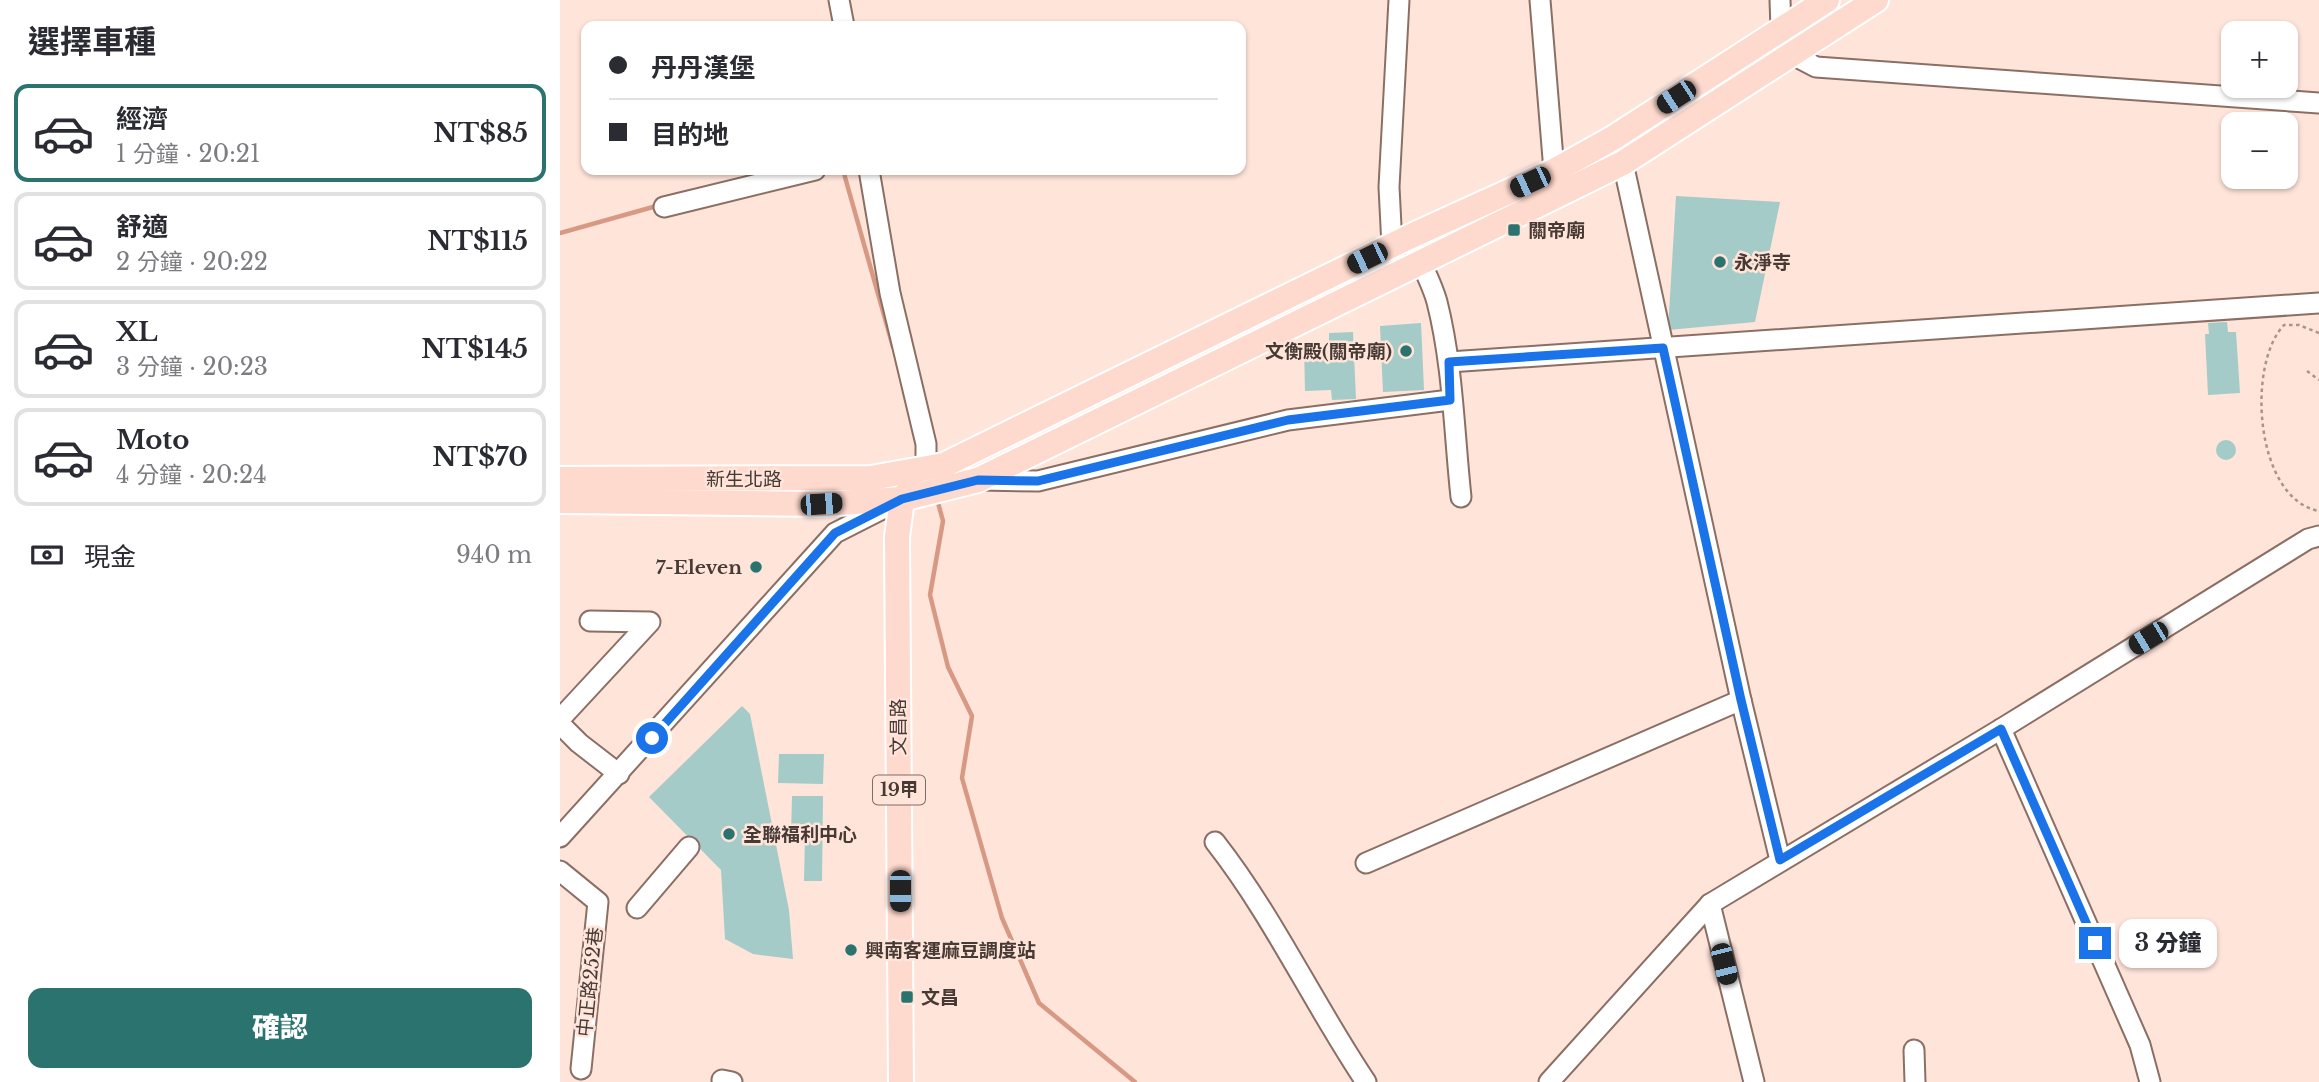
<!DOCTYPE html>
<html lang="zh-TW">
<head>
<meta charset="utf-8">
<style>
  :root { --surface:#fff; --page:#f2f2f3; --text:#2b2b33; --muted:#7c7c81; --line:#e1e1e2; --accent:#2a736e }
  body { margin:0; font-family:"Libre Baskerville","Noto Sans TC",serif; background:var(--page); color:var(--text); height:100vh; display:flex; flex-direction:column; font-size:26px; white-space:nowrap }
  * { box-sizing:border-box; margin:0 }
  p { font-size:23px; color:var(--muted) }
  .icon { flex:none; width:38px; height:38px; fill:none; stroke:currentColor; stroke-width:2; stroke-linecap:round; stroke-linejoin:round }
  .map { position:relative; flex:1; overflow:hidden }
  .drawer { display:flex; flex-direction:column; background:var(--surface); width:560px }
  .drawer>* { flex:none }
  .hud { position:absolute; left:21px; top:21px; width:665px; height:154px; border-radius:14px; box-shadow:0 2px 5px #0004; display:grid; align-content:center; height:154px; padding:0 28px; background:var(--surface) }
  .controls { position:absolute; left:1661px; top:21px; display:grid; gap:14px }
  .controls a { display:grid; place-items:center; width:77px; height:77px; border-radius:14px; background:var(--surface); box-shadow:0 2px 5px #0004; font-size:35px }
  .end { position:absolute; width:32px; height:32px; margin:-16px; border:9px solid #1a73e8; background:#fff; box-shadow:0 0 0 4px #fff }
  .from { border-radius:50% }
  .bubble { position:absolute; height:49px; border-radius:14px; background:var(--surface); box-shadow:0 2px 5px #0004; font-size:23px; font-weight:800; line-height:49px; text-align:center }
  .car { position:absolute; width:21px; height:42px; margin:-21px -10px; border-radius:9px; box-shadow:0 0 5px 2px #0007; background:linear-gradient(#222 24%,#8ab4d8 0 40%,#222 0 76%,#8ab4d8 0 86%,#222 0) }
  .hud b { display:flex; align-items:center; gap:24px; height:66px; font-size:26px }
  .hud b+b { border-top:2px solid var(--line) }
  .hud i { width:18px; height:18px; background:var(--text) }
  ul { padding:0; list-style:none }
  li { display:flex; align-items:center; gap:21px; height:98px; margin:0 14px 10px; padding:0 14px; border:4px solid var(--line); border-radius:14px }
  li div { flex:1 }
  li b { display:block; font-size:26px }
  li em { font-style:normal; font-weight:800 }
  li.active { border-color:var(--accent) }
  li>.icon { width:63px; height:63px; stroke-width:1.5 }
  h2 { padding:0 28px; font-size:32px; line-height:84px }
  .pay { display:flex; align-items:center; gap:18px; height:77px; padding:0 28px; font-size:26px }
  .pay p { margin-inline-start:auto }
  .cta { display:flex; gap:14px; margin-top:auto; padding:14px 28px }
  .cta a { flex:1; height:80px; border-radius:14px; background:var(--accent); color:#fff; font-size:28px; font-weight:800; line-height:80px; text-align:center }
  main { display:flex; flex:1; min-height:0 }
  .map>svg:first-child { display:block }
</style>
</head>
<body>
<main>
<section class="drawer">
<h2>選擇車種</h2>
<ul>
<li class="active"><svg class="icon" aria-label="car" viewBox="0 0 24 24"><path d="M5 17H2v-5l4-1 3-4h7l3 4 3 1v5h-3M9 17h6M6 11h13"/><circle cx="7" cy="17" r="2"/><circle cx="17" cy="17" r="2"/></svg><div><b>經濟</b><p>1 分鐘 · 20:21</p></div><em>NT$85</em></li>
<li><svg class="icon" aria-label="car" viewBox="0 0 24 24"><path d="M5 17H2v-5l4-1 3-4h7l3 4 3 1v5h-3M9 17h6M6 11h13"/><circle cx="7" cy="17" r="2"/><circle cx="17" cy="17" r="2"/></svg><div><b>舒適</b><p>2 分鐘 · 20:22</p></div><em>NT$115</em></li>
<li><svg class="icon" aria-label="car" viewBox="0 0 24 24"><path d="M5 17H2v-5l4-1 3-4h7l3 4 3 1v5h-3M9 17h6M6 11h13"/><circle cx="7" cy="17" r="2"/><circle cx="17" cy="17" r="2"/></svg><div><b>XL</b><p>3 分鐘 · 20:23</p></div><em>NT$145</em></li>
<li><svg class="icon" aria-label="car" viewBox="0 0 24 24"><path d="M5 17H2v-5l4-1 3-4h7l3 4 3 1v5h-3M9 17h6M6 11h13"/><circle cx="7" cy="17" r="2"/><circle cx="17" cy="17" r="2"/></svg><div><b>Moto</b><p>4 分鐘 · 20:24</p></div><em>NT$70</em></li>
</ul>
<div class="pay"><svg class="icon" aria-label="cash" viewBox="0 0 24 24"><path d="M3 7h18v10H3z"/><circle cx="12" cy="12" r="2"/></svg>現金<p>940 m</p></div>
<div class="cta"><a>確認</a></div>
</section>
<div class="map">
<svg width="1759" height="1082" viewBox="0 0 1759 1082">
  <rect width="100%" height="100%" fill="#ffe4da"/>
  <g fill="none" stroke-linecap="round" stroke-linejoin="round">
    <g stroke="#d79983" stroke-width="4.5">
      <polyline points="283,170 333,347"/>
      <polyline points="260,173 275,170"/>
      <polyline points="0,233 100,205"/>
      <polyline points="377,499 383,521 370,595 388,667 412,716 402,778 442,918 479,1003 575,1082"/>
    </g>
  </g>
  <g fill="#a4cbc7">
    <polygon points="1116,196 1220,202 1195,322 1108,330"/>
    <polygon points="1667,322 1668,332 1676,332 1680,393 1648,395 1645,334 1649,334 1648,323"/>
    <polygon points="861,323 864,390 823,392 820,326"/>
    <polygon points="793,332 796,399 772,400 771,390 745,391 744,347 769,346 769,333"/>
    <circle cx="1666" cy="450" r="10"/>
    <polygon points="182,706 190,714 229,910 233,959 193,954 165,939 161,870 89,797"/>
    <polygon points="219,754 264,754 263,784 218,783"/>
    <polygon points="232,796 263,796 262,881 244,881 245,835 231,835"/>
  </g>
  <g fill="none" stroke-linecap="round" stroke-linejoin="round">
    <defs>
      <g id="minor">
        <polyline points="279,0 284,26"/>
        <polyline points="980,0 994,171"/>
        <polyline points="1220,0 1221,29"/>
        <polyline points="1233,55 1256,67 1759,103"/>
        <polyline points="1053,138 1063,163 1181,700 1220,860"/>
        <polyline points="309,170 330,293 366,444 366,468"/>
        <polyline points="104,207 255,170"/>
        <path d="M849,237C858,258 871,280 877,302C893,365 894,432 901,497"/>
        <polyline points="832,246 829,187 839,0"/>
        <polyline points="889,362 1759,303"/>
        <polyline points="419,480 478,481 728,420 890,400"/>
        <polyline points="30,621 90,622 1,718 1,725 19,743 59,774"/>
        <polyline points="1441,729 1580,1045 1590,1082"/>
        <polyline points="0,837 275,533 338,501"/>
        <path d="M655,842C713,916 753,1003 806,1082"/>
        <polyline points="806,863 1181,700"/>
        <polyline points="0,871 38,902 21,1069"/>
        <polyline points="1150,904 1194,1082"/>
        <polyline points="77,908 129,847"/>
        <polyline points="1354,1050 1355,1082"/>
        <polyline points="162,1080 172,1082"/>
        <polyline points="989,1082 1150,904 1441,729 1748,539 1759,536"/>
      </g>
      <g id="major">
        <polyline points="0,479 311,478 384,465 849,237 994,171 1053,138 1267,0"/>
        <polyline points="0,501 261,504 342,499 418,480 1063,163 1316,0"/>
        <polyline points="341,1082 337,537 342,499 351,488"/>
      </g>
    </defs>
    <use href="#minor" stroke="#8c6f64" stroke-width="23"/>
    <use href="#major" stroke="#fff" stroke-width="28"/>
    <g stroke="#a8948c" stroke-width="2.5" stroke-dasharray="3.5 3.5" stroke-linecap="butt">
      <path d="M1759,333L1739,325H1724C1686,365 1695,499 1759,511"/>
      <polyline points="1747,371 1759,380"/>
    </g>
    <use href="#minor" stroke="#fff" stroke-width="19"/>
    <use href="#major" stroke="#fed9cd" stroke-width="24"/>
  </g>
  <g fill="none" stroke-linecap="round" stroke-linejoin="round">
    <polyline stroke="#1a73e8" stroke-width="9" points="92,738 275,533 342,499 418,480 478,481 728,420 890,400 889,362 1103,348 1181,700 1220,860 1441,729 1535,943"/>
  </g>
  <g fill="#2a736e" stroke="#ffe4da" stroke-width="2.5">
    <rect x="947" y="223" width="14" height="14" rx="3.5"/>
    <circle cx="1160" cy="262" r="7"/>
    <circle cx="846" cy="351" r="7"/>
    <circle cx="196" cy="567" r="7"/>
    <circle cx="169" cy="834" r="7"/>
    <circle cx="291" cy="950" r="7"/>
    <rect x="340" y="990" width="14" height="14" rx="3.5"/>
  </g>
  <g text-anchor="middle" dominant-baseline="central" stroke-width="5" stroke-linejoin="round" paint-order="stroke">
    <rect fill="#ffe4da" stroke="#7e6d66" stroke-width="2" x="313" y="775.5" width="52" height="29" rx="5"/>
    <g font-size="18" font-weight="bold" fill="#473a35">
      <text x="339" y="790">19甲</text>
    </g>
    <g font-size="19" font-weight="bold" fill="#473a35" stroke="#ffe4da" text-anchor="start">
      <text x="968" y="230">關帝廟</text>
      <text x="1174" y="262">永淨寺</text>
      <text x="832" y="351" text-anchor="end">文衡殿(關帝廟)</text>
      <text x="182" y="567" text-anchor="end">7-Eleven</text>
      <text x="183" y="834">全聯福利中心</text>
      <text x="305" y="950">興南客運麻豆調度站</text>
      <text x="361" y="997">文昌</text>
    </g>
    <g font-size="19" fill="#473a35" stroke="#ffe4da">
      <text x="184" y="479">新生北路</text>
      <text transform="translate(338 727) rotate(-90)">文昌路</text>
      <text transform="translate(30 982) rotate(-84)">中正路252巷</text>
    </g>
  </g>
</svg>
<div class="controls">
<a>+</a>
<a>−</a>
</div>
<i class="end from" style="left:92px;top:738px"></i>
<i class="end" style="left:1535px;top:943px"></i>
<div class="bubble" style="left:1559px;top:919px;width:98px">3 分鐘</div>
<i class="car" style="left:1116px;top:97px;rotate:237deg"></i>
<i class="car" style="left:970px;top:182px;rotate:245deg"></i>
<i class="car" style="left:807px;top:258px;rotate:244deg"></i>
<i class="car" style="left:261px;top:504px;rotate:86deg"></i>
<i class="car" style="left:1588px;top:638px;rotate:239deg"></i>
<i class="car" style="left:340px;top:891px;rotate:180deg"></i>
<i class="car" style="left:1164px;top:964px;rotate:166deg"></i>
<div class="hud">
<b><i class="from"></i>丹丹漢堡</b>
<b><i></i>目的地</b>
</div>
</div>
</main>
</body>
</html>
